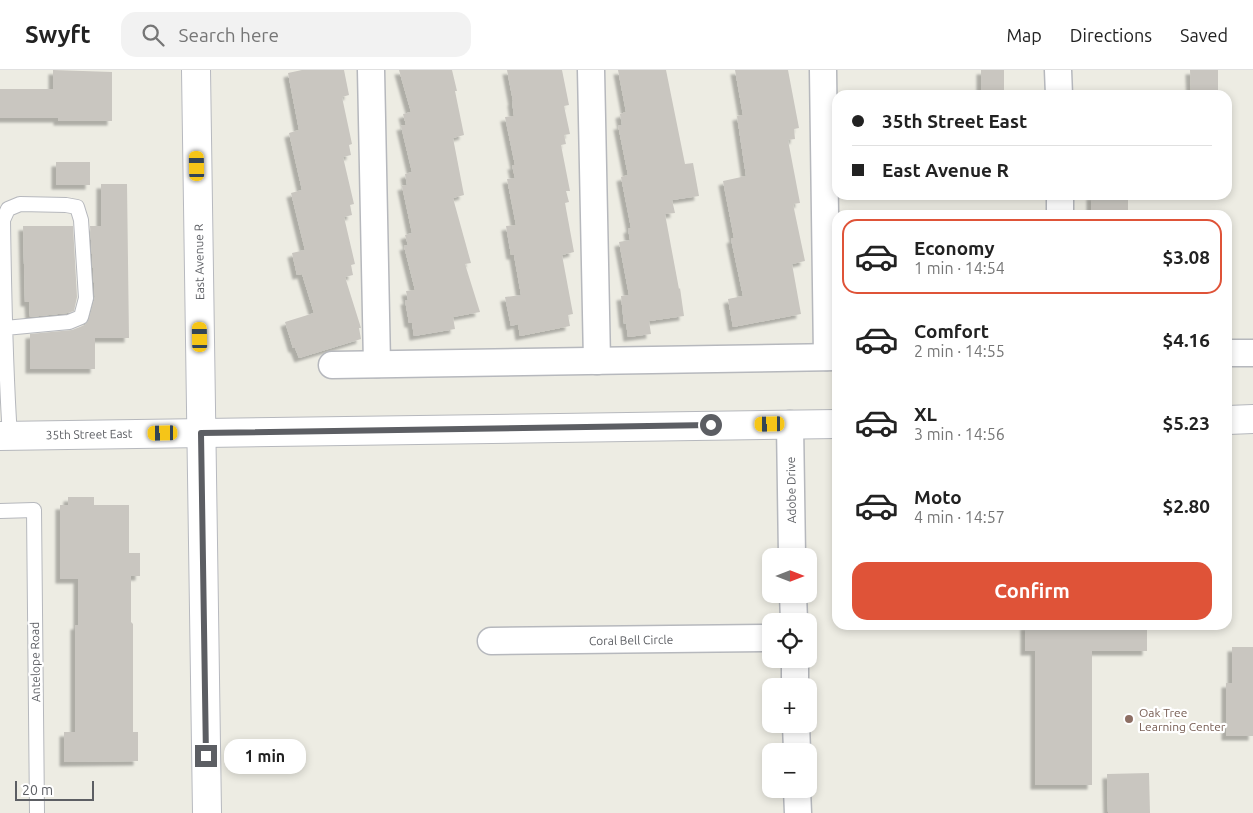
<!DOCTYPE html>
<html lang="en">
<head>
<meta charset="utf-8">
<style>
  :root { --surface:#fff; --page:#f2f2f2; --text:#222; --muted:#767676; --line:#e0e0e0; --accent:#df5338 }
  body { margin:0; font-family:Ubuntu,sans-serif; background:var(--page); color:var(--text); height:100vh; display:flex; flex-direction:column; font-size:19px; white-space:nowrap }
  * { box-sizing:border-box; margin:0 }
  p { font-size:16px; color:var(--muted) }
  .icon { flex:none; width:28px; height:28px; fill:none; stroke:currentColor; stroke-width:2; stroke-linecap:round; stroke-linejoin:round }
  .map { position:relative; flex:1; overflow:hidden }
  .side { position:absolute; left:832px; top:140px; width:400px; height:420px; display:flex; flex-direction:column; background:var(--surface); border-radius:15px; box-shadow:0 2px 8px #0003 }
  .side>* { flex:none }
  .top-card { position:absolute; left:832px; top:20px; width:400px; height:110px; border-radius:15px; box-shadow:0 2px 8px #0003; display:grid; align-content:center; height:110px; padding:0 20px; background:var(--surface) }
  .needle { width:32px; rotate:90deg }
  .fabs { position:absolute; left:762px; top:478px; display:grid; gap:10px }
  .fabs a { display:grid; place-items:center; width:55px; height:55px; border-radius:10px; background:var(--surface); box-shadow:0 2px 8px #0003; font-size:25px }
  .scale { position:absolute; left:15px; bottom:12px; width:79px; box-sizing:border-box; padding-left:5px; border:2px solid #5c5e63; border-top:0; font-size:14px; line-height:18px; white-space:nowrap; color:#5c5e63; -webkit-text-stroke:4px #fff; paint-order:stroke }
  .end { position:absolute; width:22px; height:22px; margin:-11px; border:6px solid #5c5e63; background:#fff; box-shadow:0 0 0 2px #fff }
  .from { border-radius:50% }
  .bubble { position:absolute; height:35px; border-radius:15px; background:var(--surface); box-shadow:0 2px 8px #0003; font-size:16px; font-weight:700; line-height:35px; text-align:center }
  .car { position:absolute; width:15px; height:30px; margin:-15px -8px; border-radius:6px; box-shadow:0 0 4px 1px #0007; background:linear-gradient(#f5c518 24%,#345 0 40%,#f5c518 0 76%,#345 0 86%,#f5c518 0) }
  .top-card b { display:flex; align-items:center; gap:18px; height:48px; font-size:19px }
  .top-card b+b { border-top:1px solid var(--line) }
  .top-card i { width:12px; height:12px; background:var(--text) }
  ul { padding:9px 0 0; list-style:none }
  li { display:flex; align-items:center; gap:15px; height:75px; margin:0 10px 8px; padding:0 10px; border:2px solid transparent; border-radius:15px }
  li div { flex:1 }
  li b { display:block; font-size:19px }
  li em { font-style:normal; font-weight:700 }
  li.active { border-color:var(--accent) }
  li>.icon { width:45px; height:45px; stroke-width:1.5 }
  .action { display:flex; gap:10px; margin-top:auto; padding:10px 20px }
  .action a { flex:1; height:58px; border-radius:15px; background:var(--accent); color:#fff; font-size:20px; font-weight:700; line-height:58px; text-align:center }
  header { display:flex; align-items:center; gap:30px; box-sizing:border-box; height:70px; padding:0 25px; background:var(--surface); border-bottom:1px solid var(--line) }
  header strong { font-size:24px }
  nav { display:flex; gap:28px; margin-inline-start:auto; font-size:18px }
  .search { width:350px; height:45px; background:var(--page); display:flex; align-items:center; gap:12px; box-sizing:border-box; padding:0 18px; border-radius:15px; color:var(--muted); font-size:19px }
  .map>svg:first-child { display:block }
</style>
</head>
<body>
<header>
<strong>Swyft</strong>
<div class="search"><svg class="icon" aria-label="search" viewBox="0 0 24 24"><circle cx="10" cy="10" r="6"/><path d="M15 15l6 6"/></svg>Search here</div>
<nav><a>Map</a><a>Directions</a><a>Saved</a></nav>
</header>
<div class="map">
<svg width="1253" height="743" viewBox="0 0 1253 743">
  <defs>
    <filter id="shadow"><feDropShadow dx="-4.5" dy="4.5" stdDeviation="1" flood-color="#0004"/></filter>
  </defs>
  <rect width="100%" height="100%" fill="#edece3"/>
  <g fill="#c9c6c0" filter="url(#shadow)">
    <polygon points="53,0 112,2 112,51 58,51 58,48 0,48 0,19 53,19"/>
    <polygon points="302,0 344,0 349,25 342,27 352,74 349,75 351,85 343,87 354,134 350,135 352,145 344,147 355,194 351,195 353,205 345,207 361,258 359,258 361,269 299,288 295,278 293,278 285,252 314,243 302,204 297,205 292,183 305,180 291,123 302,120 289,63 299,60 288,3"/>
    <polygon points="399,0 452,0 457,21 455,21 464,65 453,68 464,125 453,128 471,193 465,194 480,242 453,247 455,259 414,266 412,253 409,253 405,230 408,230 406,221 415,220 404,176 408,175 405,165 412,163 402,116 407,115 405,104 412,102 401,56 406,55 403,44 411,42"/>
    <polygon points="507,0 562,0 569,35 564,36 570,64 564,65 566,74 561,75 570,121 566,121 569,132 565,133 574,182 562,185 573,244 568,245 570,256 520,266 518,254 511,256 505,227 521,225 514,185 511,185 506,156 516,155 507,109 515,108 512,95 515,95 505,47 514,46 512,31 513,31"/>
    <polygon points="618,0 666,0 685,94 693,93 699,126 672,130 675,143 665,144 679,219 680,218 684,246 649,251 651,264 628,267 626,253 624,254 621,226 629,225 619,172 630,170 628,159 631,158 621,107 628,105 618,55 622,55 620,44 626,42"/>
    <polygon points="735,0 788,0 799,58 794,59 795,69 788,70 800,133 793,134 805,191 792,194 801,244 733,257 728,229 743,226 731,169 734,168 723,111 746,106 737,46 743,45"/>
    <rect x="981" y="0" width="23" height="25"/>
    <polygon points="1190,0 1218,0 1218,25 1191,25"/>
    <rect x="56" y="92" width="34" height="23"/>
    <polygon points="101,114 127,114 129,268 95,268 95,299 30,299 30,264 72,260 85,255 89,249 95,227 90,156 101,156"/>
    <rect x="1091" y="125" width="37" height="20"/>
    <polygon points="23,156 73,156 77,227 74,241 67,243 30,247 29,232 25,232"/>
    <polygon points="68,427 94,427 94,435 129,435 129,483 140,483 140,506 131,506 131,552 133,554 133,662 138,662 138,691 64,692 64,662 75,662 75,555 78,555 78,509 60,509 60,435 68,435"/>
    <polygon points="1025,555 1147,555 1147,581 1092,581 1092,715 1035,715 1035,581 1025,581"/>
    <polygon points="1232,577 1253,577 1253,666 1226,666 1226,613 1232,613"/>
    <polygon points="1149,703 1150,743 1108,743 1107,704"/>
  </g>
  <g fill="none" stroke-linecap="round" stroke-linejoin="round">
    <defs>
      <g id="service">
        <path d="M5,258L69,252L81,247L86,228L81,150L77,137L66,135L20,134L8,139L3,150C4,222 5,294 10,366"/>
        <polyline points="0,441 34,440 37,743"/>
      </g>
      <g id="minor">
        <polyline points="371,0 377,294"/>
        <polyline points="591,0 597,291"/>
        <polyline points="823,0 827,287"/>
        <polyline points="1058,0 1059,25"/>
        <polyline points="1060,125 1060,145"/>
        <polyline points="1228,283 1253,283"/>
        <polyline points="332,295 838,287"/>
        <polyline points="790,354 792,486"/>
        <polyline points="793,524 794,551"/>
        <polyline points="491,571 771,568"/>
        <polyline points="795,589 795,616"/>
        <polyline points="796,654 797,681"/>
        <polyline points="797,719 798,743"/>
      </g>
      <g id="tertiary">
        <polyline points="1228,350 1253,349"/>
        <polyline points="0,366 838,354"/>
      </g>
      <polyline id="secondary" points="196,0 207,743"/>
    </defs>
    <use href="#service" stroke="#b6b8bd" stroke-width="16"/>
    <use href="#minor" stroke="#b6b8bd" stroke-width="29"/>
    <use href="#tertiary" stroke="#b6b8bd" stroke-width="30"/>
    <use href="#secondary" stroke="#b7b9bf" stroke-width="30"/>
    <use href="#service" stroke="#fff" stroke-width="14"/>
    <use href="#minor" stroke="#fff" stroke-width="26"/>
    <use href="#tertiary" stroke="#fff" stroke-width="28"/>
    <use href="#secondary" stroke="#fff" stroke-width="28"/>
  </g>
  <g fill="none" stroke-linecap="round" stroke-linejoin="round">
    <polyline stroke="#5c5e63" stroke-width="6" points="206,686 201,363 711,355"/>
  </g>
  <circle fill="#8d6e63" stroke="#fff" stroke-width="2" cx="1129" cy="649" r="5"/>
  <g text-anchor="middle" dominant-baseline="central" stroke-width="4.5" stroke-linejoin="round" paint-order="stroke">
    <g font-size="12" fill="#5c5e63" stroke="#fff">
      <text transform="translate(199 192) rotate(-91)">East Avenue R</text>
      <text transform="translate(89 364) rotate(-1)">35th Street East</text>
      <text transform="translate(791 420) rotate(-91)">Adobe Drive</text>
      <text transform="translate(631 570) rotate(-1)">Coral Bell Circle</text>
      <text transform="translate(35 592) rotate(-91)">Antelope Road</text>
    </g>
    <g font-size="12" fill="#785e54" stroke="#fff" text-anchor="start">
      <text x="1139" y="642">Oak Tree<tspan x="1139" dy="14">Learning Center</tspan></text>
    </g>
  </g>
</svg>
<div class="fabs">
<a><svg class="needle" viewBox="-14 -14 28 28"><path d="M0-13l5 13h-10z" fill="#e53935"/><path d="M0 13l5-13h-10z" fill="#767676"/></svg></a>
<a><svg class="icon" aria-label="locate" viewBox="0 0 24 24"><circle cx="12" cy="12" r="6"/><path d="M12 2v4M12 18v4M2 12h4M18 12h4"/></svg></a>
<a>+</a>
<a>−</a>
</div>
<div class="scale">20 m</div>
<i class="end from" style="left:711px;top:355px"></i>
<i class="end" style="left:206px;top:686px"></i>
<div class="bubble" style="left:224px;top:669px;width:82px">1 min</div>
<i class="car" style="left:197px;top:96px;rotate:359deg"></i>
<i class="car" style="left:200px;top:267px;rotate:359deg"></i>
<i class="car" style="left:770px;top:354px;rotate:269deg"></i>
<i class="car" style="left:163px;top:363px;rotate:269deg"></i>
<div class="top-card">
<b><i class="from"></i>35th Street East</b>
<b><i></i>East Avenue R</b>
</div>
<section class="side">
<ul>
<li class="active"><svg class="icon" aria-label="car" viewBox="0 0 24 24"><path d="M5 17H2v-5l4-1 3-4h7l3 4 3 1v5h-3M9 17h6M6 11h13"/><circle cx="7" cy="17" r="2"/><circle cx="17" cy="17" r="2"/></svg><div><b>Economy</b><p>1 min · 14:54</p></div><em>$3.08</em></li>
<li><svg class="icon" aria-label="car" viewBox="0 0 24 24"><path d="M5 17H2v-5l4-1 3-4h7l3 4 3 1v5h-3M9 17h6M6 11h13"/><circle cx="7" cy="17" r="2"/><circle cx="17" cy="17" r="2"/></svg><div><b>Comfort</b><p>2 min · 14:55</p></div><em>$4.16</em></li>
<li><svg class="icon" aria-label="car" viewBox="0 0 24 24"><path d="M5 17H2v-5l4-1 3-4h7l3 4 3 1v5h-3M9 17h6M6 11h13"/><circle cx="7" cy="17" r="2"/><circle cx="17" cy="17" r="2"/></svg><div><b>XL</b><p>3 min · 14:56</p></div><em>$5.23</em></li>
<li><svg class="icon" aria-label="car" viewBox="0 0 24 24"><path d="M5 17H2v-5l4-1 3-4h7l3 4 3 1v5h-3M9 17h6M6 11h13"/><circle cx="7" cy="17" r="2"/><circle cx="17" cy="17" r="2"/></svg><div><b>Moto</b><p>4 min · 14:57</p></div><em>$2.80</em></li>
</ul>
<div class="action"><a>Confirm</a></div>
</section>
</div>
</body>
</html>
